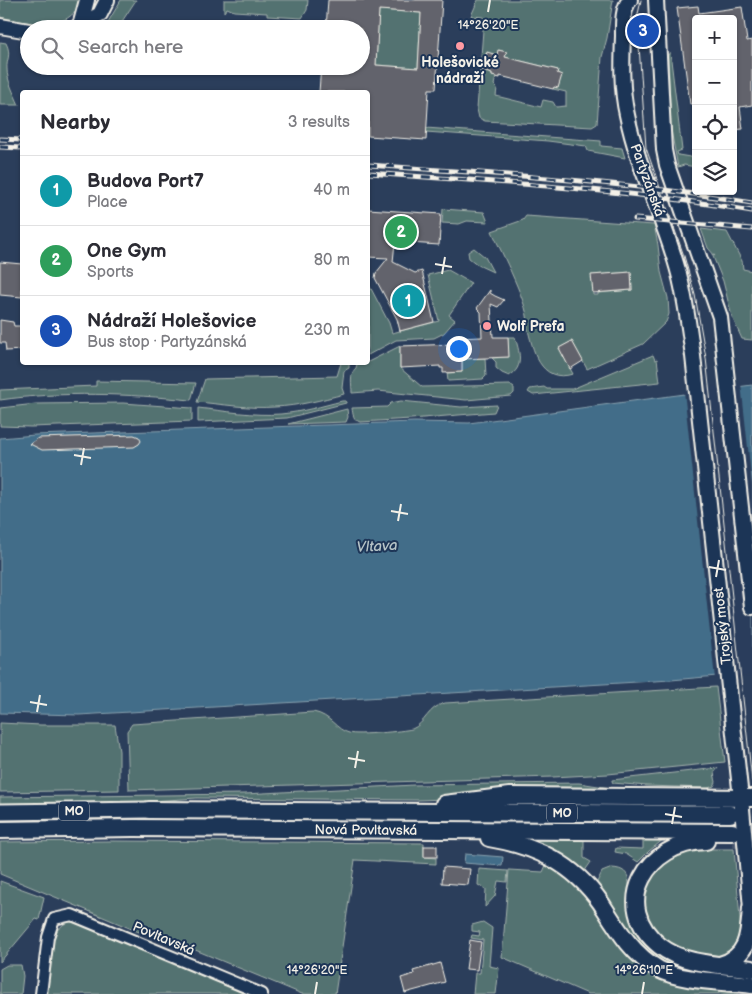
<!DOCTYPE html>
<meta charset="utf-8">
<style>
:root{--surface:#fff;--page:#f2f2f3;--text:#2b2b33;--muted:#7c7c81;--line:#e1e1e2;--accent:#8a5d65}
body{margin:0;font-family:"Balsamiq Sans",sans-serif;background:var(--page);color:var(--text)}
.controls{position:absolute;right:15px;top:15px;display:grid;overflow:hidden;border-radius:5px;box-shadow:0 1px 4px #0004}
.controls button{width:45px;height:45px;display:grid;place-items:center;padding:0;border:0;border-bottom:1px solid var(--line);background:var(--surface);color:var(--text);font:25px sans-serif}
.you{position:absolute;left:458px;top:348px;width:18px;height:18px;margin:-12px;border:4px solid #fff;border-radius:50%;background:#1a73e8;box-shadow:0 0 0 8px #1a73e833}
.badge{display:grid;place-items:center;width:32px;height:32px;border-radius:50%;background:var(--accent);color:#fff;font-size:16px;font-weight:700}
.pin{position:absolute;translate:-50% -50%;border:2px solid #fff;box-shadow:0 1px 5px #0006}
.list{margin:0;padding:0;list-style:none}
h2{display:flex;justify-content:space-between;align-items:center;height:65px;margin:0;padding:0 20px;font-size:21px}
h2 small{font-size:16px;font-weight:400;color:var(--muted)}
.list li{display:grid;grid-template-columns:32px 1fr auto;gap:15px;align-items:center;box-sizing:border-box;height:70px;padding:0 20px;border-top:1px solid var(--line)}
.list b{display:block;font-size:19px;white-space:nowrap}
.list p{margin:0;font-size:16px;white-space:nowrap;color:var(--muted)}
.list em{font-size:16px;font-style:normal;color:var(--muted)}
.icon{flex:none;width:28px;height:28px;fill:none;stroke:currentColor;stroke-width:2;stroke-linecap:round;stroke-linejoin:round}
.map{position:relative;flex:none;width:752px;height:994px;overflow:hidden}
.search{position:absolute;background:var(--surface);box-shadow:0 1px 4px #0004;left:20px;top:20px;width:350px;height:55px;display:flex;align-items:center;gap:12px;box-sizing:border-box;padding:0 18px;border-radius:28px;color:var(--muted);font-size:19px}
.panel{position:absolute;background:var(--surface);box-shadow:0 1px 4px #0004;left:20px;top:90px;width:350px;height:275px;border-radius:5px}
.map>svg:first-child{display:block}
.green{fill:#537271;stroke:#a4b2ac;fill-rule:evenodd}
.water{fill:#426d89;stroke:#89a2af}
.pier{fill:#2b3e5b}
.building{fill:#62636c;stroke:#f4f1e8;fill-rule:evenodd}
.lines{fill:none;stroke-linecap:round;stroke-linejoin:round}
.trunk-tunnel{stroke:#495970;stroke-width:16;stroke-dasharray:16 8;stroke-linecap:butt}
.minor-casing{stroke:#f4f1e8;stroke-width:14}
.secondary-casing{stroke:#f4f1e8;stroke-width:18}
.primary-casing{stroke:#f4f1e8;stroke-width:19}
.trunk-casing{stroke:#f4f1e8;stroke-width:20}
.minor{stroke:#1d3557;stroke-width:10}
.secondary{stroke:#1d3557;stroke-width:14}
.primary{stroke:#1d3557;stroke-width:15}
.trunk{stroke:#1d3557;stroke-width:16}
.tram{stroke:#f4f1e8;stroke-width:1}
.rail-casing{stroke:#f4f1e8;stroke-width:5}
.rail{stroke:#1d3557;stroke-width:3;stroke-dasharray:9;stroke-linecap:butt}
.ticks{fill:none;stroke:#f4f1e8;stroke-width:2}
.poi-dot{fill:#ff9aa2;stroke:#1d3557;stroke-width:2}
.labels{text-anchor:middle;stroke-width:4;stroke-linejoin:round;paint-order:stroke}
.shield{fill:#1d3557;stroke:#b4b9bc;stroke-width:1}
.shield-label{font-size:12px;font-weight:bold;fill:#f4f1e8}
.poi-label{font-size:14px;font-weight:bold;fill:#f4f1e8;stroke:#1d3557}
.street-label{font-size:14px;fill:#f4f1e8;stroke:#1d3557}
.water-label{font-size:15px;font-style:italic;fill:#b6c3c7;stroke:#1d3557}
.ticks-label{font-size:12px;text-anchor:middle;fill:#f4f1e8;stroke:#1d3557;stroke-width:4;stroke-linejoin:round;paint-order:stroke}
</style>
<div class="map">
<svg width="752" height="994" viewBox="0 0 752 994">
<rect width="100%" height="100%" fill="#2b3e5b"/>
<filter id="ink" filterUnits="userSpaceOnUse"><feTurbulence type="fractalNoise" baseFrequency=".02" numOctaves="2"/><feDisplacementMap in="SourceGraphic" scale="10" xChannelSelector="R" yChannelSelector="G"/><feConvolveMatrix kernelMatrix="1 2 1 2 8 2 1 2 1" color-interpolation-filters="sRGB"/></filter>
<g filter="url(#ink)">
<g class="green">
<path d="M 0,0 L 81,0 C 70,35 26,22 0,17 Z"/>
<polygon points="121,0 136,0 117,29 104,29"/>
<polygon points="224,0 308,0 307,10 302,18 267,16 267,13 234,11 227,8 224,12"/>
<path d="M 478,0 L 613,0 L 607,38 L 602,57 L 597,124 L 592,127 L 485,121 L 479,118 L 477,109 L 484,17 L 471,16 ZM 499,50 L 506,52 L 505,57 L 558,70 L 557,73 L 561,75 L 558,88 L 554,87 L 553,89 L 566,92 L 566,106 L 556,107 L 553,102 L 543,100 L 541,107 L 496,96 L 497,88 L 494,85 L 496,77 L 492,76 L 492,74 L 482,71 L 486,53 L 497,55 Z"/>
<polygon points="379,10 421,13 418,68 376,65"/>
<path d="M 0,42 L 6,43 C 12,55 6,60 7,69 C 7,81 14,93 19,105 L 0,105 Z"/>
<polygon points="670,52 682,150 677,152 678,155 696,158 696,167 684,165 678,167 671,130 668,55"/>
<polygon points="426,128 601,141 601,146 622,148 625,158 588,151 586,146 548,141 426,132"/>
<polygon points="443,209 484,212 488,222 467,221 459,224 442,223"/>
<path d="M 526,216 L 654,225 L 658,245 L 661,272 L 668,298 L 669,314 L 666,322 L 643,344 L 587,369 L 572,341 L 559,348 L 573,374 C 539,384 533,349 527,326 C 533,312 499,248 492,231 L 523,220 ZM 631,272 L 632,290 L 598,293 L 598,295 L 593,295 L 592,275 Z"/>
<polygon points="701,229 727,232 742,261 743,269 752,271 752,340 742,339 732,317 723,281 712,254 715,256 708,248"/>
<polygon points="474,248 485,257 493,272 478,265 469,258 468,252"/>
<polygon points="448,270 471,283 449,315 455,320 444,333 434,338 396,340 368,355 368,283 389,323 392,333 439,321 428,275"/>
<path d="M 508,337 L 515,337 C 519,351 525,367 509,376 L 502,373 L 496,368 L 496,362 L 492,358 L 508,357 Z"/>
<path d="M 400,346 L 400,368 L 422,387 L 510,385 L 514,388 L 514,393 L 511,396 L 466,400 L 378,391 L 352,393 C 352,384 349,374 356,368 L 357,364 L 368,362 Z"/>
<polygon points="653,355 655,360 657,359 660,382 533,395 528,392 530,389 544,387 547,389 572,389"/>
<polygon points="485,358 486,376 483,379 448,381 447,373 462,372 462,359"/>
<path d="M 341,363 L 349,363 L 349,368 L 344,371 L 342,388 L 344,394 C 321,400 298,406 275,407 C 249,409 222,404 197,402 L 205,379 L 337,376 Z"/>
<path d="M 96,381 L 196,383 L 191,400 C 128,394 63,391 0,400 L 0,390 L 96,386 Z"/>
<path d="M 342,401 L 346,401 L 346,403 L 287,418 L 198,422 L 198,408 C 225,411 253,416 281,414 C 302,412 322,406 342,401 Z"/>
<path d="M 401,401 L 461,407 L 497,405 L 494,412 L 411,419 L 360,422 C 353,419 353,415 352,408 L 387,407 L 391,403 Z"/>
<polygon points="123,403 192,408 192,421 31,427 0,426 0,408 36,404"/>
<polygon points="347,409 348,417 346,422 288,424"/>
<path d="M 716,687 L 725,762 L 608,774 L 553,777 L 129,790 L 127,731 L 132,724 L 313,712 C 331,715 336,730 349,733 C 357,736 403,731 412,729 C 425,724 428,707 445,703 Z"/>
<polygon points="0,723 41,725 115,725 119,751 119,790 0,792"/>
<polygon points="718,768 714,773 716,782 714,786 708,788 647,786 613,783 612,781 612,780"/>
<polygon points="579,783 637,792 418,800 197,798 106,804 0,805 0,797 245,794 414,785"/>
<polygon points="168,817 355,819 356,821 356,822 0,823 0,818"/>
<polygon points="530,838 584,838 584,858 591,862 584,872 559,853"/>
<polygon points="643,838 664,839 649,851 638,862 626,854 615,852 616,848 643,849"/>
<polygon points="109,841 424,843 424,857 436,858 436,864 355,860 335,994 302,994 142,928 139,932 0,874 0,842"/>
<path d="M 703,849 L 734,849 L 740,918 C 740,930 739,943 728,951 L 730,954 L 712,959 L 676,949 L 650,929 L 643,901 L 647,879 L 660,864 L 684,851 Z"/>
<polygon points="547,863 571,881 582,892 628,954 733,990 738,992 738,994 588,994 502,957 509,870 543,872"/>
<path d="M 612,868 C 635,869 628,887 628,903 C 628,913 632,924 637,933 C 658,970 702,970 740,973 L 740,977 C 721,975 700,975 682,970 C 642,961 620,918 598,888 L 597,882 L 602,872 Z"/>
<polygon points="479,869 508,871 507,882 498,881 495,896 485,907 486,889 478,885"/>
<polygon points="0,881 44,897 39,920 36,919 0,962"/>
<polygon points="70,922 76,923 247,994 46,994 55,932 64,924"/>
<polygon points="483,922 492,928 489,966 499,968 496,994 473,994 475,973 480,973 483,940 471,938 472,935 479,936 480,932 472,931 472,925"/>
<polygon points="7,965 21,965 23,976 21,994 0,994 0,969"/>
</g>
<g class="water">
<polygon points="752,385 752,673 671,680 79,715 0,713 0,438 35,435 414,422 469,423"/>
<polygon points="465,854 503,857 502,866 464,863"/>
</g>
<polygon class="pier" points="741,383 752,485 752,675 715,679 684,391"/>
<g class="building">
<path d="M 328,0 L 442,0 L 436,89 L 429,89 L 426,140 L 368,136 L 368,92 L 319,92 L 321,66 L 361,66 L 361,29 L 326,29 ZM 379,10 L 421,13 L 418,68 L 376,65 Z"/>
<polygon points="698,6 699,13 742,7 747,41 752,40 752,105 740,107 743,129 733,130 733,19 696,19 696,103 690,104 677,8"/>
<polygon points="498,50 507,52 505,57 558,70 557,73 562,75 558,88 554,87 553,89 500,76 500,78 492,76 492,74 482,71 487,52 497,55"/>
<polygon points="368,209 441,214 439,245 395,242 393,262 415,273 422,271 434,322 400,331 397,319 375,278 376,273 388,258 368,257"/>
<polygon points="0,262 22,264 22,297 0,295"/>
<polygon points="631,272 632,290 593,293 591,275"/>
<polygon points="490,290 490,293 495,296 504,300 498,307 491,304 493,337 508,337 509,357 462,359 462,372 443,373 443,368 440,368 440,366 400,368 400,346 456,344 456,338 482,337 481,312 477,308"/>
<polygon points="0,320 13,322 14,326 22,326 22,350 6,351 5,343 0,343"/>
<polygon points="572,341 583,361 570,369 559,348"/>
<polygon points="134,435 139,437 141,441 139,444 134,447 42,450 30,444 38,438"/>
<rect x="424" y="846" width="13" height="11"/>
<polygon points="443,867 470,869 468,885 442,883"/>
<polygon points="470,940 481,942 477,970 466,969"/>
<polygon points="440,963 445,982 405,993 401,978 414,974 413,971"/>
</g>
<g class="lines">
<polyline class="trunk-tunnel" points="733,840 752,839"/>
<defs>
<polyline id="minor" points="41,994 48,937 54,919 72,915 262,994"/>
<g id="secondary">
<path d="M 630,0 C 622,8 623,25 623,36 C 622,62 621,89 627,115 C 638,170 665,220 679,274 C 686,301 689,328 693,356 L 741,798 L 752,919"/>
<polyline points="656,0 664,150 667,165 720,317 752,607"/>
<polyline points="0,26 29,31"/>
<polyline points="80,26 87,0"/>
<polyline points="74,29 100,14 107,0"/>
</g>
<polyline id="primary" points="0,812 149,810"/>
<g id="trunk">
<polyline points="444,804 510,796 752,798"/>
<polyline points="149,810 730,814"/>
<path id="s1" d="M 0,830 L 133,828 L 732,832"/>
<path d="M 489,838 C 536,846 573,863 601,903 C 617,928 632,954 658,969 C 683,982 724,981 752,985"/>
<path d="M 706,841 C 647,842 609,905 660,946 C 686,966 721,964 752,969"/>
<path d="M 720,965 C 749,957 749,933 751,908"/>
</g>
</defs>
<use href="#minor" class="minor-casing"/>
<use href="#secondary" class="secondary-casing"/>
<use href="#primary" class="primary-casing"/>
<use href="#trunk" class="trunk-casing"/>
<use href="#minor" class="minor"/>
<use href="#secondary" class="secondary"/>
<use href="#primary" class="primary"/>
<use href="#trunk" class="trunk"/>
<polyline class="tram" points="641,0 637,19 638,31 646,148 684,256 695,295 706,358 752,781"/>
<defs>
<g id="rail">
<polyline points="0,139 22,140"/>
<polyline points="0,147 22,148"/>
<path d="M 368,165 C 496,174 625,181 752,203"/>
<path d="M 368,173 C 496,182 625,189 752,211"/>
<polyline points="635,219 752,229"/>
</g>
</defs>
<use href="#rail" class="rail-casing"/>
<use href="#rail" class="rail"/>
</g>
</g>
<path class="ticks" d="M 488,12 L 490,0M 435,264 L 452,267M 442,274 L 445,257M 74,455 L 91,458M 81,465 L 84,448M 391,511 L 408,514M 398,521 L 401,504M 709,567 L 726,570M 716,577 L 719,560M 30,702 L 47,705M 37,712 L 40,695M 348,758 L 365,761M 355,768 L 358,751M 665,814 L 682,817M 672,824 L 675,807M 315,994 L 317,982M 642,994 L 644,982"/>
<g class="poi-dot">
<circle cx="460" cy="46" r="5"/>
<circle cx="487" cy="326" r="5"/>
</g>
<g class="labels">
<g class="shield">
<rect x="59" y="801.5" width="30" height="19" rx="4"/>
<rect x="547" y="803.5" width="30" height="19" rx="4"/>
</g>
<g class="shield-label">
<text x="74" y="815">MO</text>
<text x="562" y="817">MO</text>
</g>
<g class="poi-label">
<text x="460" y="67">Holešovické<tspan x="460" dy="16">nádraží</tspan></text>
<text x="497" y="331" text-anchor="start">Wolf Prefa</text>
</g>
<g class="street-label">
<text transform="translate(648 180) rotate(70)" y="5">Partyzánská</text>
<text transform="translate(722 626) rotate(-96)" y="5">Trojský most</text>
<text dy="5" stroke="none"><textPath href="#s1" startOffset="366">Nová Povltavská</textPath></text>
<text transform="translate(164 938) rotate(23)" y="5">Povltavská</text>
</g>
<g class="water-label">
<text transform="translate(377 546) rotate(-3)" y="5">Vltava</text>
</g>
</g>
<g class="ticks-label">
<text x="488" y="29">14°26'20"E</text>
<text x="317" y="974">14°26'20"E</text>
<text x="644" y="974">14°26'10"E</text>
</g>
</svg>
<div class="controls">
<button>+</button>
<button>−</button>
<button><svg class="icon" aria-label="locate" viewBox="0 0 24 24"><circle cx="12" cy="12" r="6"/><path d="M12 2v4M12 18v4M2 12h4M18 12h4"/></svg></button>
<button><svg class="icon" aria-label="layers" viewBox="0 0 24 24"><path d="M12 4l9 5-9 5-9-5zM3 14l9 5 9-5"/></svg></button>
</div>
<div class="you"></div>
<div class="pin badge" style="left:408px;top:301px;background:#0f9aa8">1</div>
<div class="pin badge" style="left:401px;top:232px;background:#2e9e5b">2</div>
<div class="pin badge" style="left:643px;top:31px;background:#1a4fb4">3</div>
<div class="search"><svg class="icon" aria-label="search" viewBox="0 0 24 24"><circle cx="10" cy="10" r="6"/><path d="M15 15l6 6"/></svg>Search here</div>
<section class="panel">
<h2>Nearby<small>3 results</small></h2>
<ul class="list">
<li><span class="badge" style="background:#0f9aa8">1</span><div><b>Budova Port7</b><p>Place</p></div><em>40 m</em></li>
<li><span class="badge" style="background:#2e9e5b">2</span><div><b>One Gym</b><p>Sports</p></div><em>80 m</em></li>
<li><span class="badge" style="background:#1a4fb4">3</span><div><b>Nádraží Holešovice</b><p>Bus stop · Partyzánská</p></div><em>230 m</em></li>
</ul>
</section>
</div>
